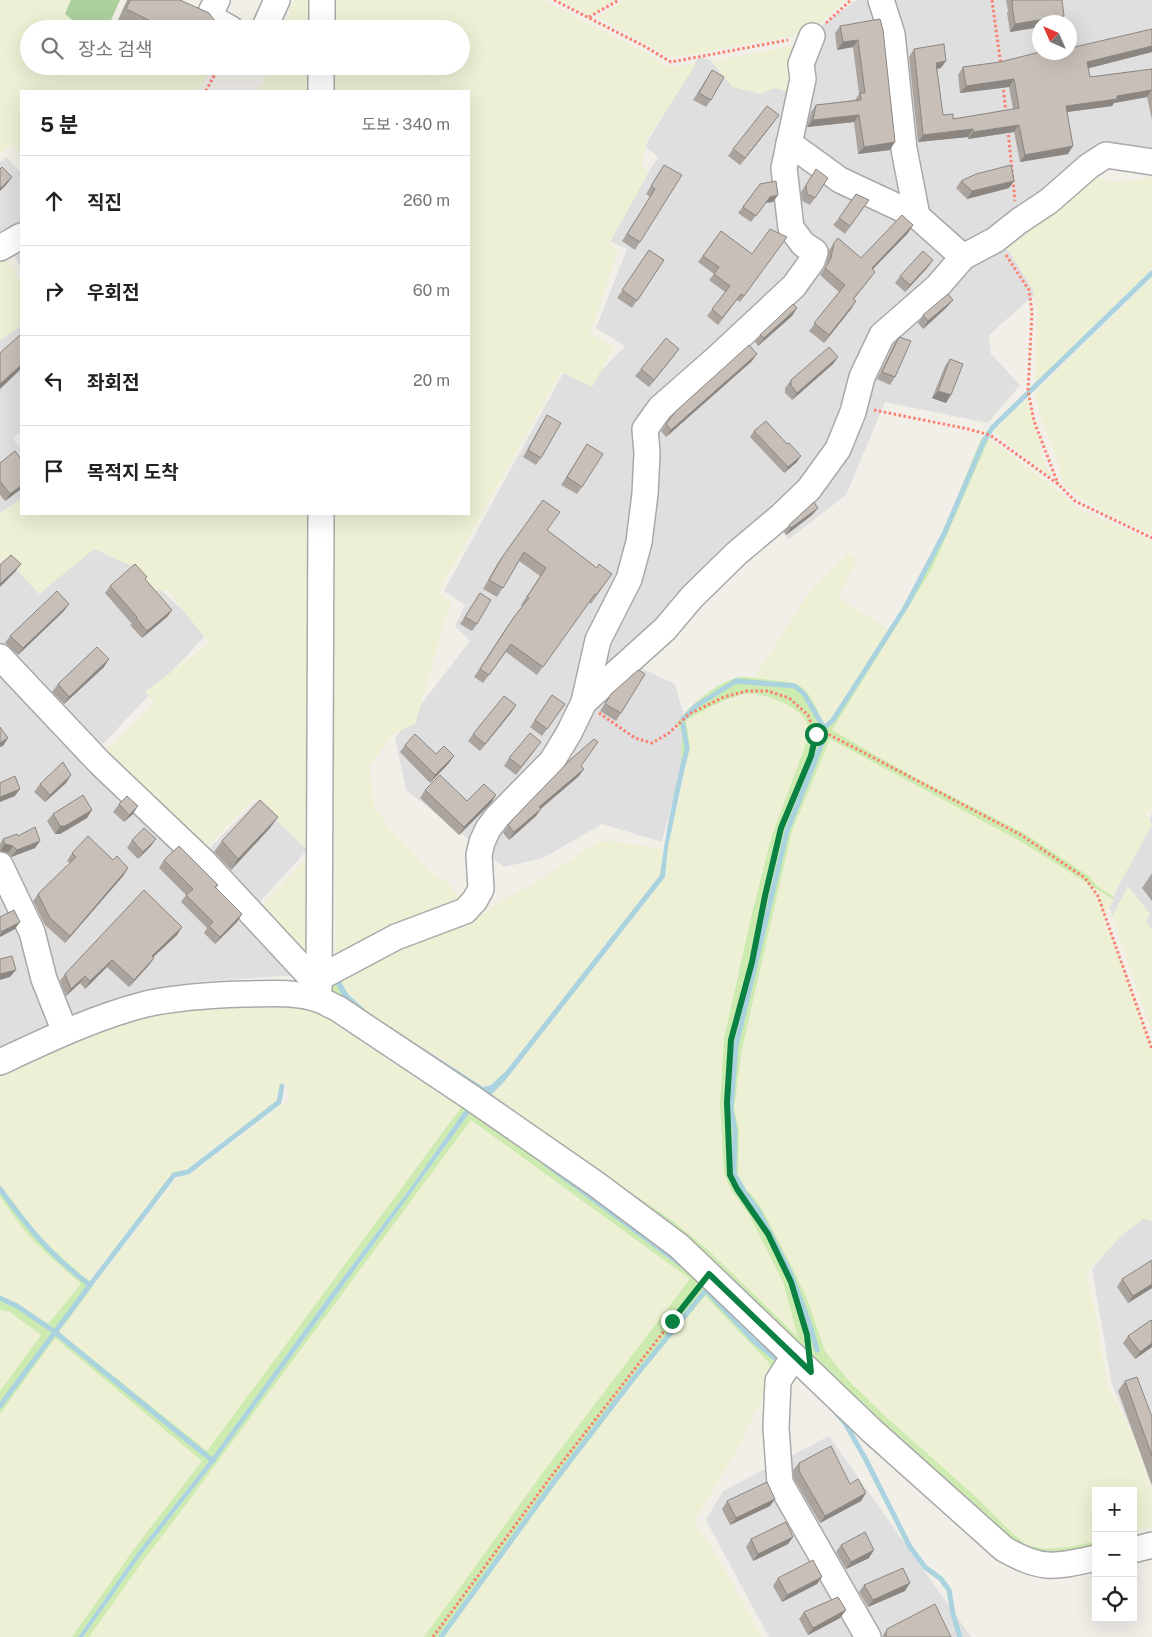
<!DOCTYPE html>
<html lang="ko">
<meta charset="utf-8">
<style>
:root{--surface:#fff;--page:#f2f2f2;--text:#222;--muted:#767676;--line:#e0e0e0}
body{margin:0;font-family:"Public Sans","Noto Sans KR",sans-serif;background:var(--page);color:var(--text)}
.controls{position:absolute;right:15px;bottom:15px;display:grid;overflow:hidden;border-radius:0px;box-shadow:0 5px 20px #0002}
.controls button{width:45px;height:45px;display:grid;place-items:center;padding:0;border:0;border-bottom:1px solid var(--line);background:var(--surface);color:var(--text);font:25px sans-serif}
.compass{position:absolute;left:1032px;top:15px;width:45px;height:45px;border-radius:50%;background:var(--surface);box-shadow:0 5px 20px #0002;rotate:315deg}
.stop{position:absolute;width:15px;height:15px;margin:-11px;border:4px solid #0b8043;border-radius:50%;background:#fff}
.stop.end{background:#0b8043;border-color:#fff;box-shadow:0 1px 5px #0008}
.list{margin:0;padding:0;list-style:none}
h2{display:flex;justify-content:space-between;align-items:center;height:65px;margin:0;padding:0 20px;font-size:21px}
h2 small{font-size:16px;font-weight:400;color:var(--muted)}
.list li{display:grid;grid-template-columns:32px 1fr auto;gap:15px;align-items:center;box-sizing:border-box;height:90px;padding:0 20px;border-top:1px solid var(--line)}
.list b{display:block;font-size:19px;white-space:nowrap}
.list em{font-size:16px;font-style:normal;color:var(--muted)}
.icon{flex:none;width:28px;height:28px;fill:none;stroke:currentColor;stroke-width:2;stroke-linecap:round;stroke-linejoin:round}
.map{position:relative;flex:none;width:1152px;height:1637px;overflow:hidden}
.search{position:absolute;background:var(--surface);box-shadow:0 5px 20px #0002;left:20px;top:20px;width:450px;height:55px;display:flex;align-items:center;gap:12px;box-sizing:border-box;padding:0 18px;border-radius:28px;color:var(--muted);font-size:19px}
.panel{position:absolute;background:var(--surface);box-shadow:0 5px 20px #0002;left:20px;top:90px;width:450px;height:425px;border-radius:0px}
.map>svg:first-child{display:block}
.residential{fill:#e0dfdf;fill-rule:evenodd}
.farmland{fill:#eef0d5}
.grass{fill:#cdebb0}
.forest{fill:#add19e}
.water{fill:#aad3df}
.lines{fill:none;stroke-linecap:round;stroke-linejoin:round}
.stream{stroke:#aad3df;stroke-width:5}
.minor-casing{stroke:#a9a9a9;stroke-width:28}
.path{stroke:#fa8072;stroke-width:3;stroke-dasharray:2.5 2.5;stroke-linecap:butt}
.minor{stroke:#fff;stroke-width:25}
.wall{fill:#aba49e}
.shaded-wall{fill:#8b8681}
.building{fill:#c7bfb8;stroke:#8b8681}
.route{stroke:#0b8043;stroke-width:6}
</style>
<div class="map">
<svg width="1152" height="1637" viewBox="0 0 1152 1637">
<rect width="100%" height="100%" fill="#f2efe9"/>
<g class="residential">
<path d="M 857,0 L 1152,0 L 1152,153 L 1094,154 L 993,233 L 1033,280 L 1035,294 L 989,335 L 991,354 L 1020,385 L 988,423 L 885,402 L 846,495 L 789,539 L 774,522 L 628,662 L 675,684 L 689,735 L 662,842 L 602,824 L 543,858 L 504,867 L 406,790 L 395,738 L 470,641 L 455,626 L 465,605 L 444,591 L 566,368 L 592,380 L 625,346 L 596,328 L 627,249 L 607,240 L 658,157 L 645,146 L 699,56 L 803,93 L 818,28 ZM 1040,22 L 1070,22 L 1070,52 L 1040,52 Z"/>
<polygon points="6,157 21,173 21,267 9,248 0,250 0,162"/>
<polygon points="21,317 21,431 13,439 21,449 21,499 0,513 0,333"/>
<polygon points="99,534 208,633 101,746 207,851 260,797 310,847 259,903 321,974 204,981 124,998 0,1054 0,543"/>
<polygon points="1152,813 1152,1023 1109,907"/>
<polygon points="1152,1197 1152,1481 1112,1384 1092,1269"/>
<polygon points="829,1436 971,1637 769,1637 706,1520 723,1491"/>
</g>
<g class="farmland">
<polygon points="0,0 71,0 65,14 84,29 29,29 29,66 202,66 210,70 198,91 21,91 21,154 11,144 0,154"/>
<polygon points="294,0 315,0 314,29 283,29"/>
<polygon points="328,0 544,0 642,51 669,67 696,64 647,140 641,167 649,172 609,244 618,250 590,334 614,347 592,387 561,372 438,593 451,600 415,724 393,734 369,767 375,808 391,830 430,871 447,882 461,900 336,959 331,514 469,514 469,91 326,91 326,66 461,66 461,29 327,29"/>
<polygon points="559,0 615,0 590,16"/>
<polygon points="625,0 845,0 810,33 671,58 597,17"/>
<polygon points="804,44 796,94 774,88 761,94 733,87 711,61"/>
<polygon points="269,66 313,66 313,91 259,91"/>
<polygon points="1091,173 1108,182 1141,180 1152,176 1152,269 1035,383 1037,312 1033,290 1003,241"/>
<polygon points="4,252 21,283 21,326 0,340 0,253"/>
<polygon points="1152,278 1152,534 1114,518 1078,496 1063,485 1058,462 1040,416 1035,392"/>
<polygon points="1027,398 1045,463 1053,479 993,432"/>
<polygon points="989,439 1056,489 1079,509 1152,541 1152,808 1146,813 1152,825 1113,896 1096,885 1089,876 1024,833 912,776 832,730 932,569"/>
<polygon points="21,498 21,514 313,514 314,969 257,910 311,854 254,798 203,851 103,753 155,702 145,692 209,643 168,591 151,590 134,567 94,549 39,594 6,558 0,563 0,515"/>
<polygon points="848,553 858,558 838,598 889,629 832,719 824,725 815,704 807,694 796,684 754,678 809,592"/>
<polygon points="748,694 771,698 790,705 804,718 810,733 772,835 753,909 724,1038 720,1104 721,1138 730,1188 749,1215 783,1282 799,1338 706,1248 669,1218 600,1172 491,1094 504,1082 665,877 668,847 690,747 686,721 696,713"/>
<polygon points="830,739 1020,841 1114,900 1104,916 1152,1047 1152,1221 1143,1219 1123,1234 1086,1273 1096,1316 1107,1385 1132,1432 1152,1492 1152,1527 1133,1532 1133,1491 1096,1491 1096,1541 1070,1547 1045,1549 1027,1545 1013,1534 977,1498 885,1416 848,1380 825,1351 808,1301 793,1269 773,1229 753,1196 746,1190 738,1175 734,1109 742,1049 792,831"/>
<polygon points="613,841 663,849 660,875 506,1071 491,1085 483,1087 369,1013 348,994 337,975 445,926 473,921 498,903 531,885 598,842"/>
<polygon points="1128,886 1150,914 1146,921 1152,929 1152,1032 1112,917"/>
<polygon points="297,1005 315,1008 462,1105 207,1451 59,1332 93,1286 177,1178 189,1175 290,1099 286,1083 281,1083 277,1101 196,1161 186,1170 174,1173 89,1280 84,1277 51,1248 33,1228 0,1185 0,1071 126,1014 196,1006"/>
<polygon points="471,1120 690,1279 544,1471 424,1637 89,1637 145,1558 179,1514"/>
<polygon points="0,1197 27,1234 48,1255 81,1284 48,1324 18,1304 0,1296"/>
<polygon points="705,1296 770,1364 764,1395 736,1452 694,1522 716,1554 762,1637 443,1637 558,1481 636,1379"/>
<polygon points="0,1310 10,1312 41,1335 0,1391"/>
<polygon points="55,1338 202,1461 134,1549 72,1637 0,1637 0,1414"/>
</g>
<g class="grass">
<path d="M 982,437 L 989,439 L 932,569 L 832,730 L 912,776 L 1024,833 L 1089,876 L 1096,885 L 1113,896 L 1114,900 L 1020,841 L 830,739 L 792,831 L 742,1049 L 734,1109 L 739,1130 L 738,1175 L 746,1190 L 753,1196 L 763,1211 L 793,1269 L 808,1301 L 825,1351 L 848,1380 L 885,1416 L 977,1498 L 1013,1534 L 1027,1545 L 1045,1549 L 1070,1547 L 1096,1541 L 1096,1550 L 1057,1557 L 1021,1551 L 831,1378 L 325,987 L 337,975 L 342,995 L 489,1097 L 491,1094 L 600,1172 L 669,1218 L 706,1248 L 798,1337 L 783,1282 L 749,1215 L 730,1188 L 724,1173 L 720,1104 L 724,1038 L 753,909 L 772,835 L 810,733 C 808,728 807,722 804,718 C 795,705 762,692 747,694 C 733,695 698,712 686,721 L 690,747 L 685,767 L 684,760 L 681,763 L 682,734 L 677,723 C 688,706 715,685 735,678 C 745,675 759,679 769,680 C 777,681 789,681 796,684 C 811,690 818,712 824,725 L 831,719 C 871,660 910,600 941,535 C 956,503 968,469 982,437 Z"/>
<path d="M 230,998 C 270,997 299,995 336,1015 C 456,1095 573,1178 689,1264 L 699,1273 L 698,1277 L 707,1286 L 713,1287 L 784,1358 L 772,1392 L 764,1395 L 770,1364 L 705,1296 L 636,1379 L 558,1481 L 443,1637 L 424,1637 L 544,1471 L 690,1279 L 471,1120 L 179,1514 L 145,1558 L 89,1637 L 83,1637 L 141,1555 L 215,1461 L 471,1111 L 467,1107 L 414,1183 L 324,1303 L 211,1459 L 138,1552 L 78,1637 L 72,1637 L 134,1549 L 202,1461 L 55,1338 L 0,1414 L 0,1391 L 41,1335 L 10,1312 L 0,1310 L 0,1296 L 18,1304 L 48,1324 L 81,1284 L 48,1255 L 27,1234 L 0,1197 L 0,1185 L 33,1228 L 51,1248 L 84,1277 L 89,1280 L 93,1286 L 59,1332 L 207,1451 L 462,1106 L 334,1018 L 315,1008 L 297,1005 L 236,1004 L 196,1006 L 126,1014 L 72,1036 L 0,1071 L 0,1066 L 66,1035 L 127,1012 L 149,1006 L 175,1003 Z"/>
</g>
<polygon class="forest" points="71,0 120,0 107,29 84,29 65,14"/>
<g class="water">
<path d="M 684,759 L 685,767 L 668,847 L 665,877 L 504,1082 L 489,1097 L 357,1010 L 342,995 L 334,981 L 337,975 L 348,994 L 369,1013 L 483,1087 L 491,1085 L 506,1071 L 660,875 C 665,837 672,800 681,763 Z"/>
<polygon points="467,1107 471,1111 215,1461 141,1555 83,1637 78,1637 138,1552 211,1459 324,1303 414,1183"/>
</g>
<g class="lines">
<g class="stream">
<polyline points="683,719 696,706 736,681 795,686 804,694 824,728"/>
<polyline points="683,766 687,749 683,725"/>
<polyline points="546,1164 683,1266"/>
<path d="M 0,1189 C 29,1229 50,1255 90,1285"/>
<polyline points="0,1298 17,1306 55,1332 213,1461"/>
<polyline points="817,1350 809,1322 790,1272 758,1210 745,1193 734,1174 735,1131 731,1108 736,1046 787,831 824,738 824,728 833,720 905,608 944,534 984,441 992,428 1152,273"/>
<polyline points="0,1406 90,1285 174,1175 188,1172 279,1102 282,1086"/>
<polyline points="836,1413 845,1423 866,1460 910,1547 925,1567 941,1579 949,1590 953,1614 960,1637"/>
<polyline points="441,1637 556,1479 633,1379 706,1290 754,1341 782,1364"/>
</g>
<defs>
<g id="minor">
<polyline points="217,0 211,12 215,20 231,29"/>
<polyline points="881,0 892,34 904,149 917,216"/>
<polyline points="264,29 277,0"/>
<polyline points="322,29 322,0"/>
<polyline points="321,66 321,91"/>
<polyline points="0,248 21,236"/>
<polyline points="963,257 995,240 1019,221 1049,201 1089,166 1106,155 1152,162"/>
<polyline points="0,657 100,763 203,861 307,973 319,978 396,937 465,911 475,900 481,889 479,855 482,842 488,829 497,817 552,761 569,733 584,702 598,640 629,579 639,542 645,494 647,453 645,429 660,408 717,358 794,286 812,261 815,252 803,244 791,228 784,168 803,79 801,64 812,36"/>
<polyline points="584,702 665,629 692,597 737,553 781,516 809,489 838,449 853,412 862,377 882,335 937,287 963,257 917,216 840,180 789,143"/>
<polyline points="0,865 32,932 44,979 65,1032"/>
<polyline points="319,991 321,514"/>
<path d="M 0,1062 C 47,1040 95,1017 146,1004 C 178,997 211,995 244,994 C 268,994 297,991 320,1000 C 326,1002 331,1006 337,1008 L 472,1098 L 596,1184 L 679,1246 L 871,1430 L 1004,1549 C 1042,1571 1055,1567 1096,1558"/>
<polyline points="794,1356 778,1381 776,1428 780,1483 868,1637"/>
<polyline points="1133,1550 1152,1545"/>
</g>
</defs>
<use href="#minor" class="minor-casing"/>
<g class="path">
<polyline points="554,0 644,46 671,62 788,40"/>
<polyline points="992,0 1001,66"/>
<polyline points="589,17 619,0"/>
<polyline points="826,23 851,0"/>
<polyline points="1003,85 1006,113"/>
<polyline points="206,91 219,66"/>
<polyline points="1008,130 1015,201"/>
<polyline points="1006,255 1029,290 1032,312 1028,391 1034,421 1058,484"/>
<polyline points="874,410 968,429 990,435 1058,484 1075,501 1152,538"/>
<polyline points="599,713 635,738 652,743 669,733 689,714 724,697 747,691 768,691 789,698 808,715 815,734 811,756 781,828 765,896 752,962 731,1039 727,1102 730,1175 737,1189 768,1234 791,1282 808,1341"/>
<polyline points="815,734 824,738 830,735 1021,835 1085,878 1098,896 1152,1049"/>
<polyline points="433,1637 550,1478 696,1290"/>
</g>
<use href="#minor" class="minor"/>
</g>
<g class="wall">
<polygon points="127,0 180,0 215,21 221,29 136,29 118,20"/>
<polygon points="1006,0 1062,0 1040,22 1040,27 1010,32 1007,13 1008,11"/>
<polygon points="880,19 890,150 858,154 854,122 807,127 811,112 816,105 855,100 859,94 853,47 837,50 835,33 840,26"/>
<polygon points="914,49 941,68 937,69 943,115 953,119 1013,109 1009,87 960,93 958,75 963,67 1152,52 1088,68 1090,77 1152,69 1152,120 1147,97 1114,103 1112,106 1067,112 1068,154 1020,162 1014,132 968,139 968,137 918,142 909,57"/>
<polygon points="712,70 711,100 706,107 693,100"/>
<polygon points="774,122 740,165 728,156 733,149"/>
<polygon points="664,165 640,242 635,250 622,241 650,197 646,194"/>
<polygon points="816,169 815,198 810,205 802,201 801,192"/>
<polygon points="961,181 1014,181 1009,188 967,199 956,188"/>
<polygon points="760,184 778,195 773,202 765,203 751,222 738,213"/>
<polygon points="869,200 845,234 833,225 839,218"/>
<polygon points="913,225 908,233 873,269 870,279 854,299 851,309 824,343 809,331 839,292 820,275 826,266 829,250 834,243 861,258"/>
<polygon points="721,231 752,254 787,237 740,302 737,300 718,325 707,316 725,292 709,280 714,274 698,262"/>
<polygon points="649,250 664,260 632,308 617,298"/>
<polygon points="928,267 905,292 895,283 900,276"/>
<polygon points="953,300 947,307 923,329 918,323 923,315"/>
<polygon points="797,308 792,316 758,346 755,342 760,335"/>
<polygon points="899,337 895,377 890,385 877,379 894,344"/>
<polygon points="679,349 649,387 635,376 641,369"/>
<polygon points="838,357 833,364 792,400 785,393 785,388 791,380"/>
<polygon points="950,359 946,403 932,398 945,366"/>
<polygon points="752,361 666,437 661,431 676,411"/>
<polygon points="547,415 541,458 536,465 523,457 542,423"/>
<polygon points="754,431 797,462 784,473 750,437"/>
<polygon points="587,444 582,487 577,494 561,485"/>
<polygon points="0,463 21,489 5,501 0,495"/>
<polygon points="543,500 547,530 597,568 612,574 591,604 589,602 537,675 506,652 483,683 474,677 508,625 522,606 521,605 540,576 519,561 497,597 483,589 497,564"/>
<polygon points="818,508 812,515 786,535 784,532 789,525"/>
<polygon points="145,579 172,610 167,617 142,638 130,625 132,624 105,593 110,586"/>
<polygon points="480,593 477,624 472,631 460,624"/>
<polygon points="64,611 18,655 5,643 10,636"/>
<polygon points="104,667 64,704 52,692 58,684"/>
<polygon points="611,694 621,713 616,721 600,711"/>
<polygon points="552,695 565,704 542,736 530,727"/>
<polygon points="516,705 480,751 468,741 473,734"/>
<polygon points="405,745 436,754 449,763 430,783 400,752"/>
<polygon points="536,749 516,775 504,766 509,758"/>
<polygon points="581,766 579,776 541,809 536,816 509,840 503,833 513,819"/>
<polygon points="71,775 66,783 45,802 34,792 40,784"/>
<polygon points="425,790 467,801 496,795 491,803 459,835 420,798"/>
<polygon points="119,804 133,814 124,822 113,812"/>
<polygon points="53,814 87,818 60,834 55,834 47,821"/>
<polygon points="270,828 231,870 214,852 222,841"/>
<polygon points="18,836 40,841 35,848 11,857 8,853 0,851 0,844 3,839"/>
<polygon points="132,840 151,846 138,859 127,848"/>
<polygon points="72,853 113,860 128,868 123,876 65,943 45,925 33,901 38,894 70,863 67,861"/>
<polygon points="164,860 218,885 216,888 242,914 237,922 215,944 204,933 207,928 181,902 186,895 159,868"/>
<polygon points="1152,873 1152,901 1142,888"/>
<polygon points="182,927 177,935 153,957 154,958 149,965 129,987 107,967 85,989 80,983 66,996 60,981 65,974"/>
<polygon points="1122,1279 1152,1288 1128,1303 1117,1287"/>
<polygon points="1152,1321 1152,1347 1135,1359 1123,1343 1128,1336"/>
<polygon points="1125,1381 1152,1417 1152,1486 1118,1391"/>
<polygon points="799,1463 850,1484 861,1501 820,1523 794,1479 793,1470"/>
<polygon points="775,1499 770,1506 730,1525 722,1509 727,1501"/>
<polygon points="793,1537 788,1544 753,1561 746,1547 751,1539"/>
<polygon points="841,1545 869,1558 846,1569 836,1552"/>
<polygon points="822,1577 817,1584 782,1602 773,1586 778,1578"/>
<polygon points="864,1585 905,1591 868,1607 859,1592"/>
<polygon points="846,1610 840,1618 808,1635 799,1619 804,1612"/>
<polygon points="887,1629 951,1637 882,1637"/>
</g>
<g class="shaded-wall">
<polygon points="1064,16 1060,22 1040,22 1040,27 1010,32 1015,24"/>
<polygon points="858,40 853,47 837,50 843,42"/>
<polygon points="1152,46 1152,52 1082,70 1087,62"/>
<polygon points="946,61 941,68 931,70 936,63"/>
<polygon points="1014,79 1009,87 960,93 966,86"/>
<polygon points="1152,89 1147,97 1114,103 1112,106 1060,113 1066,106"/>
<polygon points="779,115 774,122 740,165 745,158"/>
<polygon points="859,115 854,122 807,127 813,120"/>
<polygon points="1019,125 1014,132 968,139 973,132"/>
<polygon points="973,129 968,137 918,142 923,135"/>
<polygon points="895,142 890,150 858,154 864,147"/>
<polygon points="1073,146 1068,154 1020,162 1025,155"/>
<polygon points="12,177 7,184 0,191 0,189"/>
<polygon points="1014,181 1009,188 967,199 972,191"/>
<polygon points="778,195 773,202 765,203 751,222 770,197"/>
<polygon points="913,225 908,233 866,276 872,268"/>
<polygon points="933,260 928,267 905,292 910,285"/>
<polygon points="953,300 947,307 923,329 928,321"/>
<polygon points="856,301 851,309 824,343 829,335"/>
<polygon points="797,308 792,316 758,346 764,338"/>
<polygon points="679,349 674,356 649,387 654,380"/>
<polygon points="757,354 752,361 666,437 671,430"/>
<polygon points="838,357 833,364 792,400 797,393"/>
<polygon points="21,365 21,369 0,389 0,384"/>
<polygon points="938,391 951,395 946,403 932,398"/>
<polygon points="801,456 797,462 784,473 788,467"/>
<polygon points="21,486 21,489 5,501 10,494"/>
<polygon points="818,508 812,515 786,535 791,528"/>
<polygon points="21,564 15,572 0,587 0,584"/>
<polygon points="69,604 64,611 18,655 23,648"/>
<polygon points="172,610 167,617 142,638 147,631"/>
<polygon points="109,659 104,667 64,704 69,697"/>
<polygon points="516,705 511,713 480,751 485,744"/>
<polygon points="8,738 3,746 0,747 0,743"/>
<polygon points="454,756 449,763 430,783 435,775"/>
<polygon points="584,769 579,776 534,814 539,807"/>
<polygon points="71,775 66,783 45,802 50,795"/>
<polygon points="20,789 15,796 0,802 0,797"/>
<polygon points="496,795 491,803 459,835 464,827"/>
<polygon points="138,806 133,814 124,822 129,815"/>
<polygon points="541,809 536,816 509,840 514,832"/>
<polygon points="92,810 87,818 60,834 55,834 60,826"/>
<polygon points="278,817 270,828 231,870 238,859"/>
<polygon points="156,839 151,846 138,859 143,852"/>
<polygon points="40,841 35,848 11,857 17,850"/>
<polygon points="5,844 13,846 8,853 0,851"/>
<polygon points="128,868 123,876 65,943 70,936"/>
<polygon points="242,914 237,922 215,944 220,937"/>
<polygon points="20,922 15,929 0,937 0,934 1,932"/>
<polygon points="182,927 177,935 147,963 152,956"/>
<polygon points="154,958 149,965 129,987 134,980"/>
<polygon points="112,960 107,967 85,989 90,981"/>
<polygon points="16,970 10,977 0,980 0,974"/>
<polygon points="85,976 80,983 66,996 71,989"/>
<polygon points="1152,1284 1152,1288 1128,1303 1133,1296"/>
<polygon points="1152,1343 1152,1347 1135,1359 1140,1352"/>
<polygon points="866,1493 861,1501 820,1523 825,1516"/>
<polygon points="775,1499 770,1506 730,1525 736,1518"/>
<polygon points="793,1537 788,1544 753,1561 758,1554"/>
<polygon points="874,1550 869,1558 846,1569 851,1562"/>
<polygon points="822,1577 817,1584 782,1602 787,1595"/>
<polygon points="910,1583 905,1591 868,1607 873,1600"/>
<polygon points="846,1610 840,1618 808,1635 813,1628"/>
</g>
<g class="building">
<polygon points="130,0 180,0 209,13 215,21 222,25 221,29 167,29 126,9"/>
<polygon points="1012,0 1062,0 1064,16 1015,24 1012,6 1013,5"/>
<polygon points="880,19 883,30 895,142 864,147 859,115 813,120 816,105 861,100 860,93 865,93 858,40 843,42 840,26"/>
<polygon points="1152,29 1152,46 1087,62 1090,77 1152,69 1152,90 1117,96 1117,99 1066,106 1073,146 1025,155 1019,125 973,132 973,129 923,135 914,49 944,44 946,61 936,63 943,115 953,114 953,119 1019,108 1014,79 966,86 963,67 1000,62 1040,52 1070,52 1070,48"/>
<polygon points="712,70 724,77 711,100 699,93"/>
<polygon points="767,106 779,115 745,158 733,149"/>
<polygon points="664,165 682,175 640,242 627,234 655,189 651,186"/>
<polygon points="1011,165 1014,181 972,191 961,181 976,174"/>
<polygon points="2,167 12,177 0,189 0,169"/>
<polygon points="816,169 828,178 815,198 807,194 806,185"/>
<polygon points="776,181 778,195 770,197 756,216 743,207 760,184"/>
<polygon points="856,194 869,200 850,226 839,218"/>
<polygon points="902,215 913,225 872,268 875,272 853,299 856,301 829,335 814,323 845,285 825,268 831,258 834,243 838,238 861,258"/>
<polygon points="770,229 787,237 744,296 741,294 722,318 712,309 730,286 714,274 719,267 703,256 721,231 752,254"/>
<polygon points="649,250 664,260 637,301 622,290"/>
<polygon points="923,251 933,260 910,285 900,276"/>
<polygon points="948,294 953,300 928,321 923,315"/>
<polygon points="793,304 797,308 764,338 760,335"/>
<polygon points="21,334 21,365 0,384 0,353"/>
<polygon points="899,337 911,341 895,377 882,372"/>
<polygon points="666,338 679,349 654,380 641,369"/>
<polygon points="749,345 757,354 671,430 666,424 676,411"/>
<polygon points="829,347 838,357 797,393 791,385 791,380"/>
<polygon points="950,359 963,364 951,395 938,391"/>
<polygon points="547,415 561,423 541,458 528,450"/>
<polygon points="766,421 787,444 789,443 801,456 788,467 754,431"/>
<polygon points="587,444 603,454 582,487 567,477"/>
<polygon points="15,451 21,459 21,486 10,494 0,481 0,463"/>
<polygon points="543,500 560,512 547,530 597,568 599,564 612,574 596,595 595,594 543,667 511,644 489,675 480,669 514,617 529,598 527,597 546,568 524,552 503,588 489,580 503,556"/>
<polygon points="814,502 818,508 791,528 789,525"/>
<polygon points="11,555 21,564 0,584 0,565"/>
<polygon points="135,564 147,577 145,579 172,610 147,631 136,618 137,617 110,586"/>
<polygon points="57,591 69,604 23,648 10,636"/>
<polygon points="480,593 491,600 477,624 465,617"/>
<polygon points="97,647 109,659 69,697 58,684"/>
<polygon points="638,670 645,674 621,713 605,704 611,694"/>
<polygon points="552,695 565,704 547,729 535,720"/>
<polygon points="504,696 516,705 485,744 473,734"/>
<polygon points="0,727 8,738 0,743"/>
<polygon points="530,733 541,742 521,767 509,758"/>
<polygon points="415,734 436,754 444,746 454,756 435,775 405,745"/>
<polygon points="594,739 598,742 581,766 584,769 539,807 541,809 514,832 508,825 513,819 570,760"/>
<polygon points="63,762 71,775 50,795 40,784"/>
<polygon points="440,775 467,801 484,784 496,795 464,827 425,790"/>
<polygon points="15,776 20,789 0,797 0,783"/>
<polygon points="83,795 92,810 65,826 60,826 53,814"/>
<polygon points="127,796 138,806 129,815 119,804"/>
<polygon points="260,800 278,817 238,859 222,841"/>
<polygon points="35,827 40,841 17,850 13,846 5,844 3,839 17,834 18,836"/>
<polygon points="144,828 156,839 143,852 132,840"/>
<polygon points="88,836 113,860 117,856 128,868 70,936 50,918 38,894 76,857 72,853"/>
<polygon points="179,846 218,885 215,887 242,914 220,937 209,926 213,922 186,895 193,889 164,860"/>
<polygon points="144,890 182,927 152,956 154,958 134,980 112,960 90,981 85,976 71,989 65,974"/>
<polygon points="14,910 20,922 1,932 0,930 0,917"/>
<polygon points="12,956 16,970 0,974 0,959"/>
<polygon points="1152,1260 1152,1284 1133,1296 1122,1279"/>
<polygon points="1151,1320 1152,1321 1152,1343 1140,1352 1128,1336"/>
<polygon points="1137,1377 1152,1417 1152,1456 1125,1381"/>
<polygon points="831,1446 850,1484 858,1479 866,1493 825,1516 799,1471 799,1463"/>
<polygon points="767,1482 775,1499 736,1518 727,1501"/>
<polygon points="786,1522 793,1537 758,1554 751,1539"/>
<polygon points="865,1532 874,1550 851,1562 841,1545"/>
<polygon points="813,1560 822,1577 787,1595 778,1578"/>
<polygon points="903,1568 910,1583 873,1600 864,1585"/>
<polygon points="838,1597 846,1610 813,1628 804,1612"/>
<polygon points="935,1604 951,1637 887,1637 886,1635 887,1629"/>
</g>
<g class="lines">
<polyline class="route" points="672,1321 709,1274 811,1372 807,1335 791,1282 768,1234 737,1189 730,1175 727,1102 731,1040 752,962 765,896 781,828 811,756 816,734"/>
</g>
</svg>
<div class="controls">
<button>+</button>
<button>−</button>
<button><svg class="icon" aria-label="locate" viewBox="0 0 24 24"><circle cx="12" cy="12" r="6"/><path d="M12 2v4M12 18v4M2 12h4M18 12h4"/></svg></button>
</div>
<svg class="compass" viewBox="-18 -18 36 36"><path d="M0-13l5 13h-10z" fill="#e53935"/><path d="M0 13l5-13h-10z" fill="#767676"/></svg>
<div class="stop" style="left:816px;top:734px"></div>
<div class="stop end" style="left:672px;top:1321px"></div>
<div class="search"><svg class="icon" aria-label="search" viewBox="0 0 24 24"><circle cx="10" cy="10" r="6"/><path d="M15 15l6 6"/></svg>장소 검색</div>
<section class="panel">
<h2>5 분<small>도보 · 340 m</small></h2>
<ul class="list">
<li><svg class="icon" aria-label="ahead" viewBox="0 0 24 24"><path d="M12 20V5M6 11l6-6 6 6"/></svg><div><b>직진</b></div><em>260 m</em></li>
<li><svg class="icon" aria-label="right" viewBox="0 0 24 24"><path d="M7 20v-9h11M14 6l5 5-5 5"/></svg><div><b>우회전</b></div><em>60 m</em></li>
<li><svg class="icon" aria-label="left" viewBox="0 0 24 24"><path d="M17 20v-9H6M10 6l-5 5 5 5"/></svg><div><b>좌회전</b></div><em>20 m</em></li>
<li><svg class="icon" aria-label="arrive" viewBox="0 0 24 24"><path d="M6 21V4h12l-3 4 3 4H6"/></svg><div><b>목적지 도착</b></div></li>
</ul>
</section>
</div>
